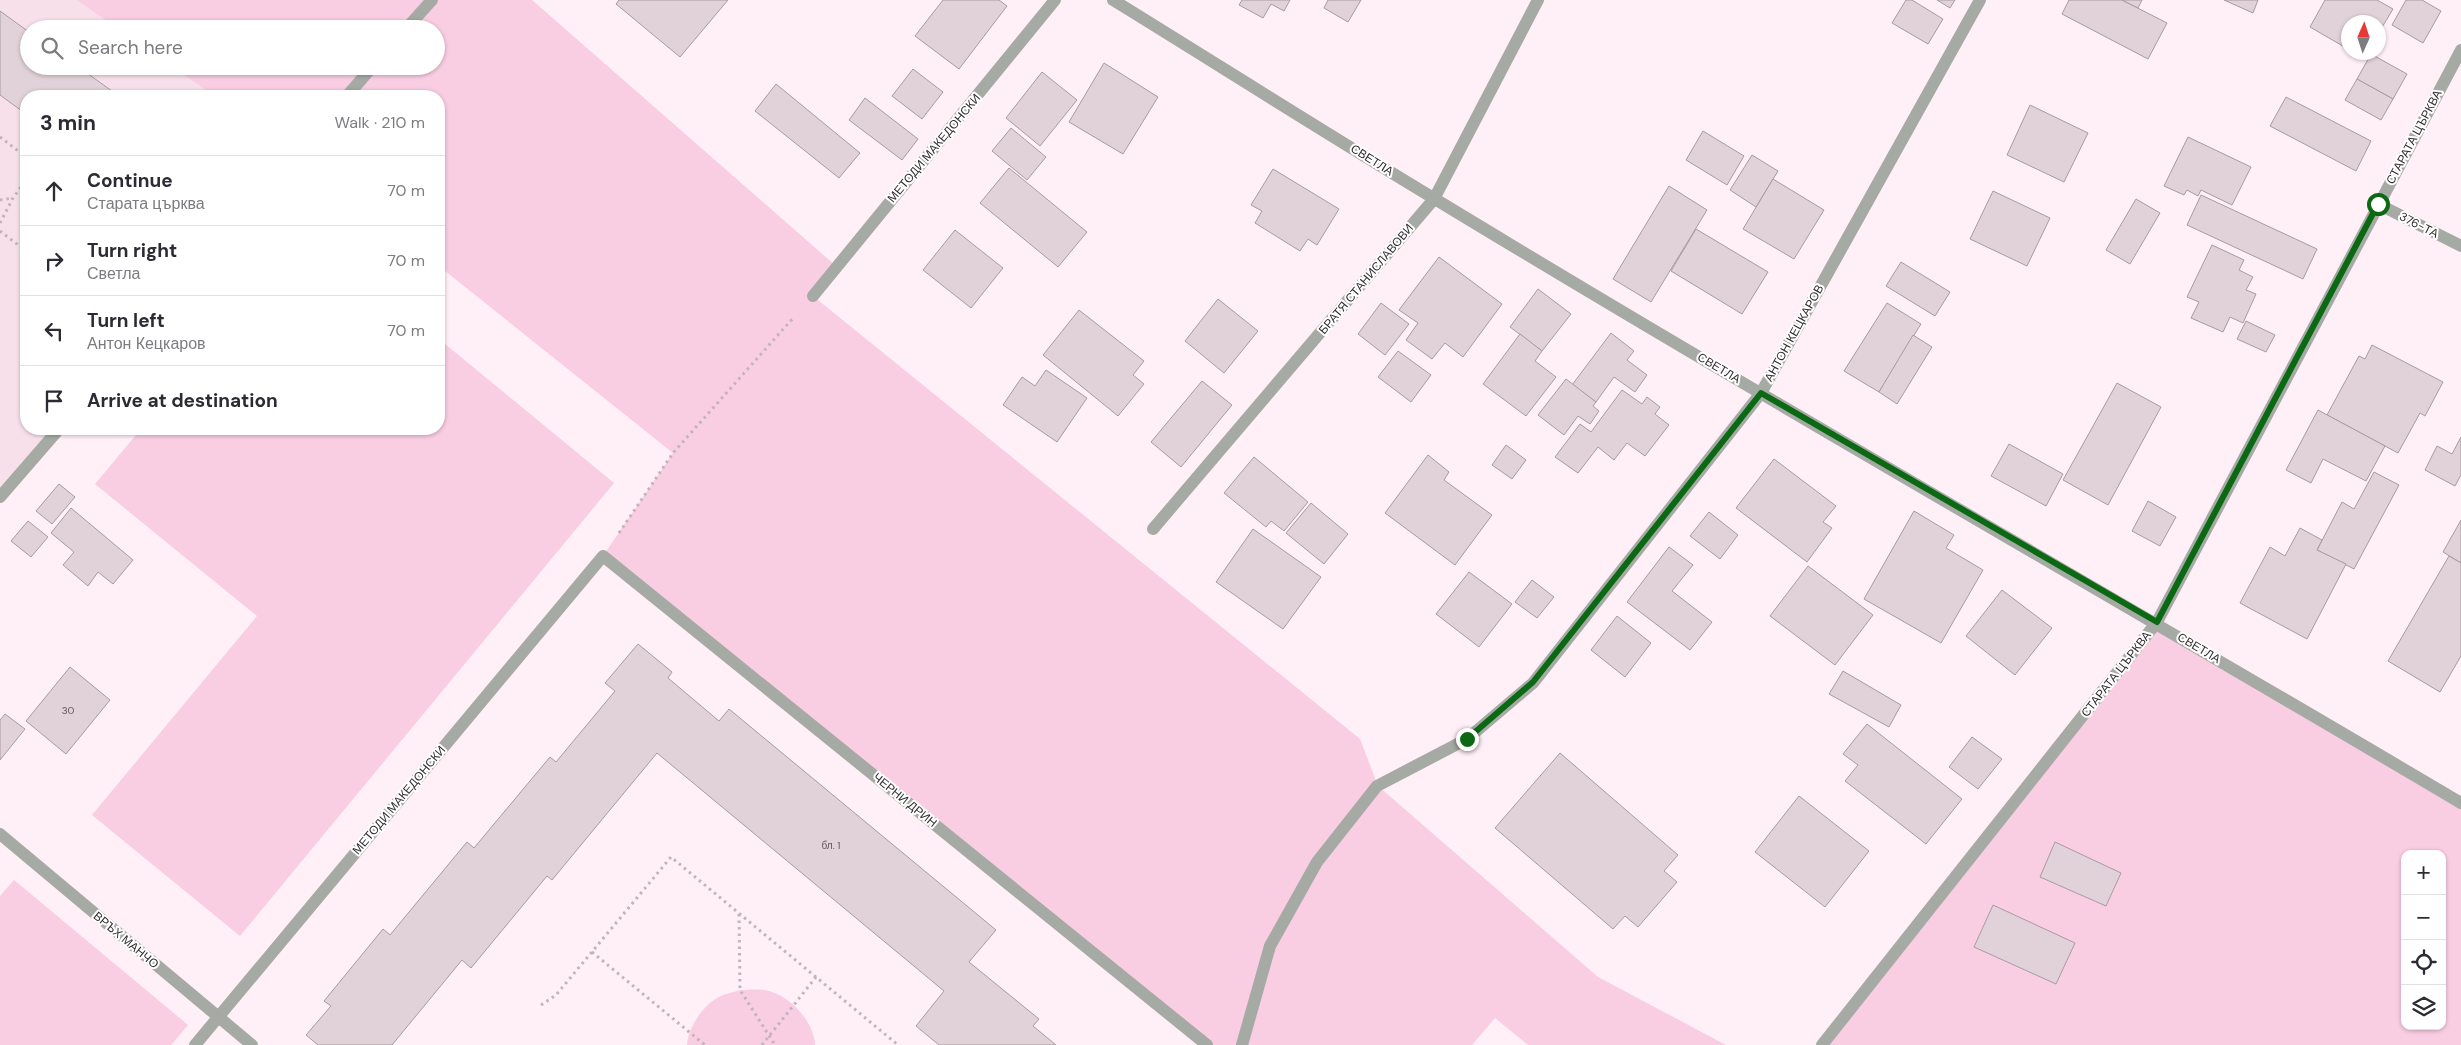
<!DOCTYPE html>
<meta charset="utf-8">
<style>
:root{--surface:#fff;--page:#f2f2f3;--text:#2b2b33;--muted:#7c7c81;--line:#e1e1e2}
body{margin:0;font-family:"DM Sans",sans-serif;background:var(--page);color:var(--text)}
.controls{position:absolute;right:15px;bottom:15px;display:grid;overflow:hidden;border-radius:10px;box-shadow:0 1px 4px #0004}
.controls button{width:45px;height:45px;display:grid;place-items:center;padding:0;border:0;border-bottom:1px solid var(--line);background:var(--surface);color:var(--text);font:25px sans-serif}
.compass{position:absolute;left:2341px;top:15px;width:45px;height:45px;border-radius:50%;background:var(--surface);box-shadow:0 1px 4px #0004;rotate:3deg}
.stop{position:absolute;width:15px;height:15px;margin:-11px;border:4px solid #0a6912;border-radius:50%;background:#fff}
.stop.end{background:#0a6912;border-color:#fff;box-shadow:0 1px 5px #0008}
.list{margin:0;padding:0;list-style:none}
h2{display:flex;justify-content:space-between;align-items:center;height:65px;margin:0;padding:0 20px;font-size:21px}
h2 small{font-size:16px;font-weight:400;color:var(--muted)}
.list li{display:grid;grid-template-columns:32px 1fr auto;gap:15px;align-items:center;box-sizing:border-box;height:70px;padding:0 20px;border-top:1px solid var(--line)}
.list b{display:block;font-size:19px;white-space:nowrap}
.list p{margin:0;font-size:16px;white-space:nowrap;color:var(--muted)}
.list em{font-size:16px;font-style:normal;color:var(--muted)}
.icon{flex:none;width:28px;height:28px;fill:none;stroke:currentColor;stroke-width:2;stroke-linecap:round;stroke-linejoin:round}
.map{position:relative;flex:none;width:2461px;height:1045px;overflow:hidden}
.search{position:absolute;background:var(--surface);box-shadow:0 1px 4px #0004;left:20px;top:20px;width:425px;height:55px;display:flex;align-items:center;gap:12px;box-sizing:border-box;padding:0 18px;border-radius:28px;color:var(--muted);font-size:19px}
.panel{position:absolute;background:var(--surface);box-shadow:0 1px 4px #0004;left:20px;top:90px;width:425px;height:345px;border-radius:20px}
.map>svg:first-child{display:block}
.built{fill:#f8e0eb}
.green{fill:#f9cde2;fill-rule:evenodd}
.building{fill:#e1d1d8;stroke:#a99aa1}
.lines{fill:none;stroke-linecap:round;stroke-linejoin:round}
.path{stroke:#c1b4ba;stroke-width:3;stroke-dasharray:2.5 4;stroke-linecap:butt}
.minor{stroke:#a5aaa5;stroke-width:12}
.route{stroke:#0a6912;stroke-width:6}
.labels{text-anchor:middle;stroke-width:4;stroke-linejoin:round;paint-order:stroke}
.number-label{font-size:10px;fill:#5f575b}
.street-label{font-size:12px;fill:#342e31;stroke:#fff}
</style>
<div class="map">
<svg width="2461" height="1045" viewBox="0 0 2461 1045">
<rect width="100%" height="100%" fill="#ffeff6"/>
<polygon class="built" points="0,0 77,0 118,29 29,29 29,66 171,66 214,96 26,96 26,429 59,429 0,497"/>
<g class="green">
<polygon points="77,0 532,0 836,266 813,296 1360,739 1378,786 1598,977 1726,1045 1528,1045 1495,1018 1472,1045 1207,1045 603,556 673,453 439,266 439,96 214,96 171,66 436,66 436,29 118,29"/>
<polygon points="439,339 614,483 240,936 92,815 257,616 95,484 141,429 439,429"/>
<path d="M 2157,622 L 2461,803 L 2461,1045 L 1822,1045 ZM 2405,854 L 2442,854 L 2442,1026 L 2405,1026 Z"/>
<polygon points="14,880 188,1025 171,1045 0,1045 0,896"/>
<path d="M 740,990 C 747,990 756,989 764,990 C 788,993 814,1021 815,1045 L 687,1045 C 688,1028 702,1007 717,998 C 723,994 732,993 740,990 Z"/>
</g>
<g class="building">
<polygon points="619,0 728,0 680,57 616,4"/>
<polygon points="943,0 999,0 1007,6 959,69 915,36"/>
<polygon points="1242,0 1290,0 1284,11 1271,4 1263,18 1239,5"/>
<polygon points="1328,0 1361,0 1348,22 1324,8"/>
<polygon points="1906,0 1912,0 1943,19 1928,44 1892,23"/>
<polygon points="1937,0 1955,0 1950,8"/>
<polygon points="2069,0 2122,0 2167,23 2148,59 2062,14"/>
<polygon points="2122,0 2142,0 2138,8"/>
<polygon points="2224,0 2258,0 2253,13"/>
<polygon points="2325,0 2377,0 2393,9 2378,34 2378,22 2348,22 2348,49 2310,27"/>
<polygon points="2406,0 2422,0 2441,11 2423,43 2392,25"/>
<polygon points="0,11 29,32 29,66 77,66 119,96 26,96 26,114 0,95"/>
<polygon points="2371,54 2407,74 2393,99 2357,79"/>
<polygon points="1104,63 1158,97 1123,154 1069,122"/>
<polygon points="913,69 943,92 922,119 892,96"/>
<polygon points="1042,72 1077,100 1040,146 1006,118"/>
<polygon points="2357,79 2393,99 2381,120 2345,100"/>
<polygon points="776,84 860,153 839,178 755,111"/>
<polygon points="2286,97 2371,141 2356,171 2270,126"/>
<polygon points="865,98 918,139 902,160 849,120"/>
<polygon points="2030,105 2088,133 2064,182 2007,155"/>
<polygon points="1011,128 1046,157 1027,180 992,151"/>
<polygon points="1703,131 1744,156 1727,185 1686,160"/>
<polygon points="2188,137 2251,167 2232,205 2201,190 2198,196 2187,190 2184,195 2164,186"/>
<polygon points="1752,155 1778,171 1756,207 1730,190"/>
<polygon points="1009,168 1087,232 1058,267 980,203"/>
<polygon points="1273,169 1339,209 1317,245 1308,239 1300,251 1255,223 1262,211 1251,205"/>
<polygon points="1773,179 1824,210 1794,259 1743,229"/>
<polygon points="1669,186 1707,210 1651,302 1613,279"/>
<polygon points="1993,191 2050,218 2027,266 1970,239"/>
<polygon points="2201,195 2317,249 2303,279 2187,225"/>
<polygon points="2136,199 2160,213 2130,264 2106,250"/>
<polygon points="1696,229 1768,272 1742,314 1671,271"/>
<polygon points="955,230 1003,268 971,308 923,270"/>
<polygon points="2212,245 2244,260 2239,270 2253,277 2246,290 2256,294 2243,323 2230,317 2223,332 2191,318 2199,302 2187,297"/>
<polygon points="1439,257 1502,304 1463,357 1445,343 1432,359 1406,340 1418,323 1399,310"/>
<polygon points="1901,262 1950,292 1935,316 1886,286"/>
<polygon points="1538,289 1571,314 1542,351 1510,327"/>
<polygon points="1218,299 1258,331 1224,373 1185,341"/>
<polygon points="1381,303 1409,324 1385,355 1358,334"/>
<polygon points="1887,303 1921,324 1879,392 1844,371"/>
<polygon points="1079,310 1144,361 1133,375 1144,384 1118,416 1043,355"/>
<polygon points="2246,321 2275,335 2266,352 2237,339"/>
<polygon points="1611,333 1634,351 1627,360 1647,375 1635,392 1614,377 1596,402 1572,385"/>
<polygon points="1520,334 1542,351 1535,361 1556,377 1526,416 1483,384"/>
<polygon points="1913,335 1932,347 1897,404 1879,392"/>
<polygon points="2372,345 2443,382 2425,416 2420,413 2398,453 2327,415 2359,356 2365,359"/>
<polygon points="1398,351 1431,375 1411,402 1378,377"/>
<polygon points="1046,370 1087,398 1057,442 1003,405 1022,377 1035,386"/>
<polygon points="1566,379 1596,402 1593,406 1599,411 1590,424 1578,416 1564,435 1538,415"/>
<polygon points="1202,381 1232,405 1181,467 1151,442"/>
<polygon points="2117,383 2161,407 2108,505 2063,480"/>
<polygon points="1622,390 1642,404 1647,397 1660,407 1655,414 1669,425 1645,456 1627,443 1614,460 1598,447 1578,473 1555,457 1580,424 1591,432"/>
<polygon points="2318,410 2385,446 2366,481 2323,459 2311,483 2286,470"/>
<polygon points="2461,437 2461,475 2455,486 2425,470 2437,446 2452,454"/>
<polygon points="2009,444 2063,474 2046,506 1991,476"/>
<polygon points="1506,445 1526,460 1512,479 1492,465"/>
<polygon points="1428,455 1449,472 1444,480 1492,515 1455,565 1385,513"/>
<polygon points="1254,457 1308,502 1284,531 1271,521 1266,527 1224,493"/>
<polygon points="1774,459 1836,506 1823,522 1832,528 1807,562 1736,508"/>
<polygon points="2374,472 2399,485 2354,569 2317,550 2342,502 2354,509"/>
<polygon points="59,484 75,497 52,524 36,511"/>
<polygon points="2148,501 2176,517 2160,546 2132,531"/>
<polygon points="1311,503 1348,534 1324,564 1286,533"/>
<polygon points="71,508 133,560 113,584 98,572 88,586 63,565 74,552 51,533"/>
<polygon points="1914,511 1954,535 1946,548 1983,570 1941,643 1864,599"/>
<polygon points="1709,512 1738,535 1720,559 1690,536"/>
<polygon points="2461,520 2461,563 2443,552"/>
<polygon points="28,521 48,537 31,557 11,541"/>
<polygon points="2300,528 2322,540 2317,550 2346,564 2307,639 2240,603 2270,547 2285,556"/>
<polygon points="1253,529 1321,577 1283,629 1216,582"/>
<polygon points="1669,547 1693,565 1672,591 1712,622 1690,650 1627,602"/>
<polygon points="2449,556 2461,563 2461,656 2440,692 2388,661"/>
<polygon points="1808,566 1873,615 1835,665 1770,616"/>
<polygon points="1469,572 1512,604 1479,647 1436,614"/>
<polygon points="1532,580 1554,597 1537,618 1515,602"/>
<polygon points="2002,590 2052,628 2015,675 1966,636"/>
<polygon points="1617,616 1651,643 1625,677 1591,650"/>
<polygon points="638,644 672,672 668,678 719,721 729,709 996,930 969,962 1039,1019 1033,1026 1056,1045 939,1045 916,1026 944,991 657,753 552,880 547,876 471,968 462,960 392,1045 318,1045 306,1035 331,1006 324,1001 383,929 390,935 467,842 474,848 550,757 556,762 615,691 605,683"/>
<polygon points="70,667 110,700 66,754 26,721"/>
<polygon points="1843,671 1901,705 1889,727 1829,694"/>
<polygon points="5,714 25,729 0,760 0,720"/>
<polygon points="1867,724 1962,799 1926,844 1845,781 1858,765 1843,754"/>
<polygon points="1972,737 2002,759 1978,789 1949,767"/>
<polygon points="1560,753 1678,855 1664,871 1677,882 1638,927 1625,916 1613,929 1495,828"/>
<polygon points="1799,796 1869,851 1825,907 1755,852"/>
<polygon points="2055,842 2121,873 2106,906 2040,877"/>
<polygon points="1993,905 2075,943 2056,984 1974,947"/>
</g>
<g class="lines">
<g class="path">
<polyline points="0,137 26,157"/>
<polyline points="0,200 13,198"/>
<polyline points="0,223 13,198 26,180"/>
<polyline points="0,231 26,251"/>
<polyline points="619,533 673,453 794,317"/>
<polyline points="739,914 740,990 775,1045"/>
<polyline points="592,952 705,1045"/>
<polyline points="541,1005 556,995 671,857 898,1045"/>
<polyline points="762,1045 816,977"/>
</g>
<g class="minor">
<path d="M 1113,0 C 1220,66 1327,134 1435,199 C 1774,405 2120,601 2461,803"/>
<polyline points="406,29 432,0"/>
<polyline points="347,96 373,66"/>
<polyline points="2378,204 2461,246"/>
<polyline points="813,296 1055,0"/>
<polyline points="0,497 59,429"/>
<polyline points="1153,529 1434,199 1538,0"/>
<polyline points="0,834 252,1045"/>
<polyline points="195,1045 603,556 1207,1045"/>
<polyline points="1242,1045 1270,946 1317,862 1377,786 1467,739 1533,683 1761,393 1980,0"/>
<polyline points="1822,1045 2157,622 2461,50"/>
</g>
</g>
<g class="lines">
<polyline class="route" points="1467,739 1533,682 1761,393 2157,622 2378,204"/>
</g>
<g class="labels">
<g class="number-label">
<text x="68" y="714">30</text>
<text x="831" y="849">бл. 1</text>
</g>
<g class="street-label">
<text transform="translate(2414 137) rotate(-62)" y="4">СТАРАТА ЦЪРКВА</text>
<text transform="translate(934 148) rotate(-50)" y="4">МЕТОДИ МАКЕДОНСКИ</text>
<text transform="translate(1372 160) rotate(32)" y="4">СВЕТЛА</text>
<text transform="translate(2419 225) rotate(27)" y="4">376-ТА</text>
<text transform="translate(1366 279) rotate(-50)" y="4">БРАТЯ СТАНИСЛАВОВИ</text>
<text transform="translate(1794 333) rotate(-61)" y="4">АНТОН КЕЦКАРОВ</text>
<text transform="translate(1719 368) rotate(31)" y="4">СВЕТЛА</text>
<text transform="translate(2199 648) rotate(31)" y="4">СВЕТЛА</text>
<text transform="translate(2116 674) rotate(-52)" y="4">СТАРАТА ЦЪРКВА</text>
<text transform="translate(399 800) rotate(-50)" y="4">МЕТОДИ МАКЕДОНСКИ</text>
<text transform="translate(905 800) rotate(39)" y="4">ЧЕРНИ ДРИН</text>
<text transform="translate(126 940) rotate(40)" y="4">ВРЪХ МАНЧО</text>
</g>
</g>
</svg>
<div class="controls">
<button>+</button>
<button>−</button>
<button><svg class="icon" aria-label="locate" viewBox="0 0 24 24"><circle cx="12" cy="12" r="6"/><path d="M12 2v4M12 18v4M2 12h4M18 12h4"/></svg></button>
<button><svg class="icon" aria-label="layers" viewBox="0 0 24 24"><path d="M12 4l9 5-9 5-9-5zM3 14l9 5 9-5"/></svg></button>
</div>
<svg class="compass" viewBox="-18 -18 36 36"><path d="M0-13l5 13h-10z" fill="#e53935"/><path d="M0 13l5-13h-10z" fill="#7c7c81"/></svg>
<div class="stop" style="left:2378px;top:204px"></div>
<div class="stop end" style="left:1467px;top:739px"></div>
<div class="search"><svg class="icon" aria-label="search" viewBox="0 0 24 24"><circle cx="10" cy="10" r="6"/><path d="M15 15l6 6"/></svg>Search here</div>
<section class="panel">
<h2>3 min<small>Walk · 210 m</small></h2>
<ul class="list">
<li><svg class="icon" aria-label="ahead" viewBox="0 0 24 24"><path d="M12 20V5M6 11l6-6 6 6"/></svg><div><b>Continue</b><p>Старата църква</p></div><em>70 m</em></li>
<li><svg class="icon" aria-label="right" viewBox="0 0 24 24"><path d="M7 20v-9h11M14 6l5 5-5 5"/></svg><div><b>Turn right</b><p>Светла</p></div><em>70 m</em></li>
<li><svg class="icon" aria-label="left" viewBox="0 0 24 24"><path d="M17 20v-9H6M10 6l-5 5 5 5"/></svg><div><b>Turn left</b><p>Антон Кецкаров</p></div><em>70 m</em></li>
<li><svg class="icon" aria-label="arrive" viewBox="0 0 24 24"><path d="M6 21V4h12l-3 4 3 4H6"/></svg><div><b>Arrive at destination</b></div></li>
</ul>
</section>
</div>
